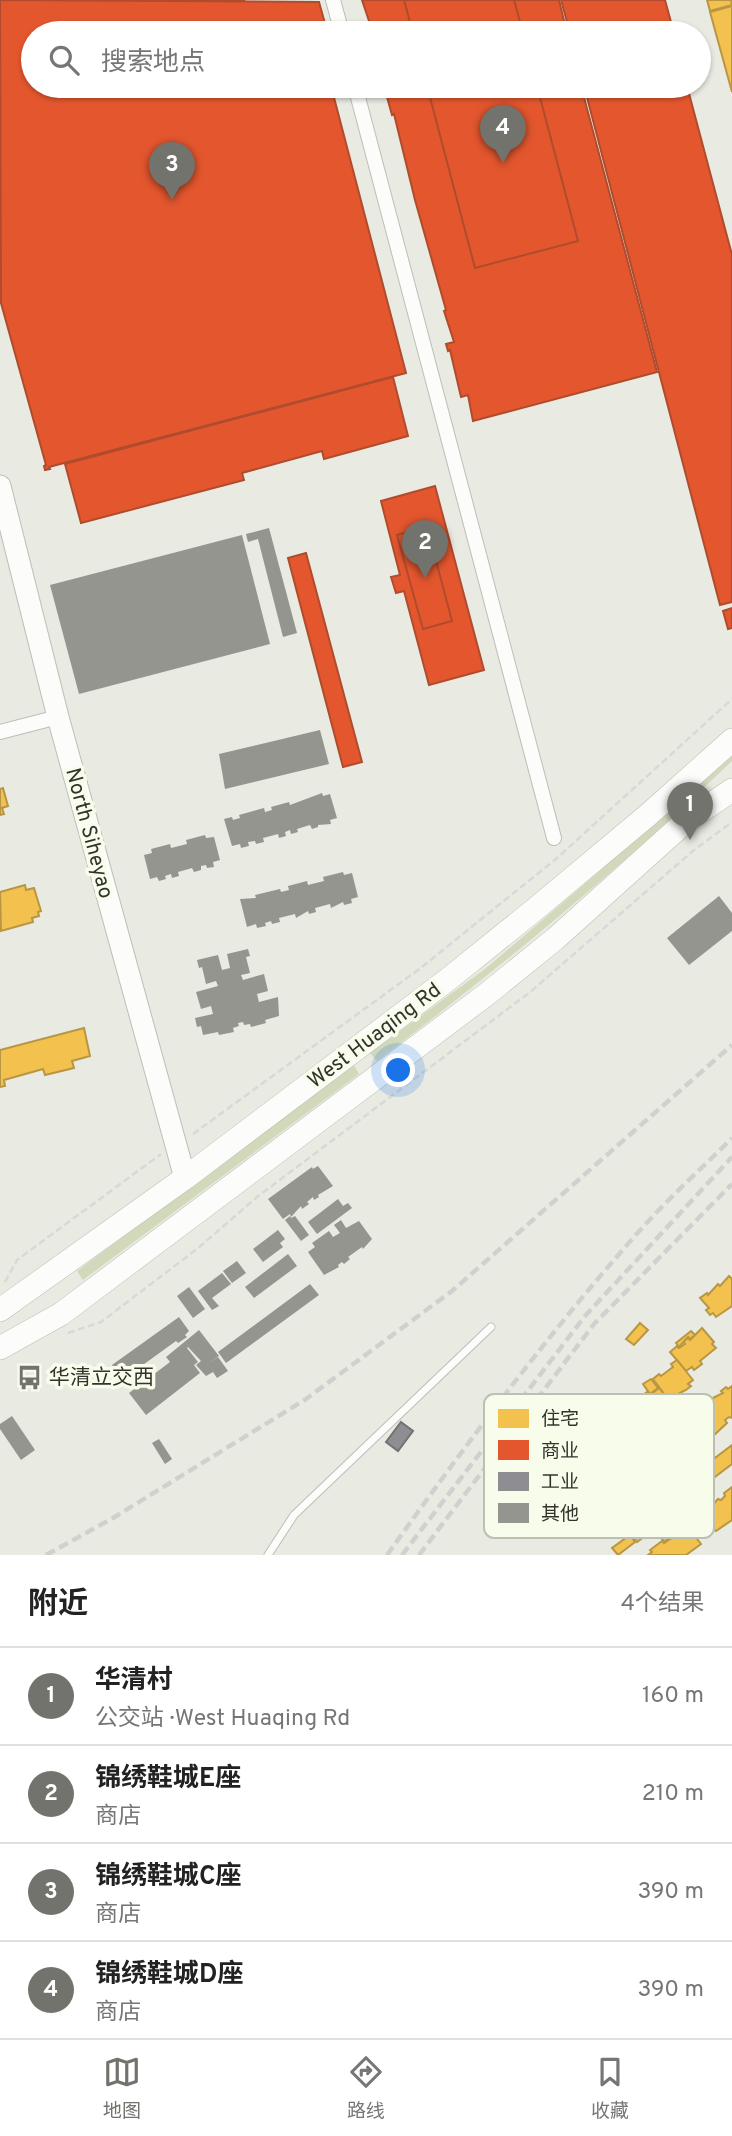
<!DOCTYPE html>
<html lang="zh">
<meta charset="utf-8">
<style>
:root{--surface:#fff;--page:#f2f2f2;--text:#222;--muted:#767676;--line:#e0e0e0;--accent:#72736c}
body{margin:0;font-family:Overpass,"Noto Sans SC",sans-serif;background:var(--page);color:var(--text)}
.you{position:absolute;left:399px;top:1071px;width:24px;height:24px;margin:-18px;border:5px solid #fff;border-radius:50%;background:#1a73e8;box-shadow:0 0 0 10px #1a73e833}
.badge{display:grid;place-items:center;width:46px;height:46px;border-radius:50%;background:var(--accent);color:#fff;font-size:23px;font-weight:700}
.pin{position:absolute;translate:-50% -58px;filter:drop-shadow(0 2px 4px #0008)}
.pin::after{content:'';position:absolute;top:37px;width:24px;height:21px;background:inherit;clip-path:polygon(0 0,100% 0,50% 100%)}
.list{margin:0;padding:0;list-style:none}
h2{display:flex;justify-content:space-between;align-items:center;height:91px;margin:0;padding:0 28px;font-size:30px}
h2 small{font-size:23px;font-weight:400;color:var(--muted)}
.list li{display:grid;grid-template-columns:46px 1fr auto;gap:21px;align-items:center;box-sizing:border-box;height:98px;padding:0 28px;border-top:2px solid var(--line)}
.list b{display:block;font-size:26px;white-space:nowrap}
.list p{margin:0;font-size:23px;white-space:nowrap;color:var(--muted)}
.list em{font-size:23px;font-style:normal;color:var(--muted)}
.icon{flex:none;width:38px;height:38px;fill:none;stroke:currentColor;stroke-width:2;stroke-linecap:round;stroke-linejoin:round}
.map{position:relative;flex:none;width:732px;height:1555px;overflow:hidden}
.search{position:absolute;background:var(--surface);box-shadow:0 2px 5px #0004;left:21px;right:21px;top:21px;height:77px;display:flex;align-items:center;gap:18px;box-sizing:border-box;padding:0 24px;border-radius:38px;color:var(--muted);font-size:26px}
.sheet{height:483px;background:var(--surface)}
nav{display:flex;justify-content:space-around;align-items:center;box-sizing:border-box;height:98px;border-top:2px solid var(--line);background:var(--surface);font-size:19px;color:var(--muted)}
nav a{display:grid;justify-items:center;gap:4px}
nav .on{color:var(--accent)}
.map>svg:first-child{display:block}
.green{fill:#d1d9ba}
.homes{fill:#f2c14e;stroke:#b89644;stroke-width:2}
.shops{fill:#e4572e;stroke:#af4c2e;stroke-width:2}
.industry{fill:#8d8d92;stroke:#727274;stroke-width:2}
.building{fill:#93958e}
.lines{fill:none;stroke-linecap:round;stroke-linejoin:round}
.lane-casing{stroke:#bcbeb7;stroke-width:9}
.street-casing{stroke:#bcbeb7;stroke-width:16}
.secondary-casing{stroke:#bcbeb7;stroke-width:23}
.primary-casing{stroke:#bcbeb7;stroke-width:24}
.path{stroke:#d8d8d6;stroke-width:2.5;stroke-dasharray:7 3.5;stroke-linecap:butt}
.lane{stroke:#fcfcfb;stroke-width:7}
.street{stroke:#fcfcfb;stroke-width:14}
.secondary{stroke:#fcfcfb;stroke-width:21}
.primary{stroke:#fcfcfb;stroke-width:23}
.rail{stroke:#d0d1ce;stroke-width:4.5;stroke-dasharray:10 5;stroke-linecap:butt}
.labels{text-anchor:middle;stroke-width:7;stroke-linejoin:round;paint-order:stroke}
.street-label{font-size:21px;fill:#32332d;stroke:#f7fceb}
.poi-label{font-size:21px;fill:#32332d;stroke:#f7fceb;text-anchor:start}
.key{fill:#f7fceb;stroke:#bcc0b2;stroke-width:2}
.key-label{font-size:19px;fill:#32332d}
</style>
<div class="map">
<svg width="732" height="1555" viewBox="0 0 732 1555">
<rect width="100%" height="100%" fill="#e9ebe2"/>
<g class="green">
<path d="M 732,751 L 732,761 C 619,870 501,967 377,1061 L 370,1053 L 485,969 L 594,876 Z"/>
<polygon points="354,1065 359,1074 83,1280 77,1271"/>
</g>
<g class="homes">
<polygon points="707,0 731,0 732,5 710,11"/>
<polygon points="732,6 732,92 710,12"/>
<polygon points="3,788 8,806 2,808 4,814 0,815 0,789"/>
<polygon points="25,885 26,890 34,888 41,911 38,912 39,916 32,918 33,922 1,931 0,892"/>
<polygon points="84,1028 90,1056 72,1061 74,1068 45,1075 43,1069 4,1080 5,1086 0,1087 0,1050"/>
<polygon points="729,1276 732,1279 732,1306 716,1317 713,1313 710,1315 706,1310 709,1308 700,1298 707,1293 708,1295 718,1284 720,1286"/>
<polygon points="640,1323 648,1330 634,1345 626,1339"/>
<polygon points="702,1328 714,1342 712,1344 716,1348 700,1361 702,1364 694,1370 692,1367 686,1371 670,1352 677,1346 679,1348 685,1344 683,1341 688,1338 690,1340"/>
<polygon points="691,1331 695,1335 690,1339 688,1337 679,1347 676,1343"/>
<polygon points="677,1360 693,1380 688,1384 691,1386 686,1390 668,1399 653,1379 659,1374 661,1376 673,1367 671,1364"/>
<polygon points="651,1379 658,1388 650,1394 643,1384"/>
<polygon points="732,1386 732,1418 729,1417 725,1420 727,1423 711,1438 697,1446 699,1449 669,1471 653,1452 668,1444 666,1441 672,1437 673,1440 679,1435 677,1433 683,1428 681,1425 687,1420 689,1423 695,1418 693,1416 706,1410 704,1408 711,1403 709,1400 723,1393 721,1391 726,1387 728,1389"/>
<polygon points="659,1388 675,1408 667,1414 669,1417 663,1422 661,1419 643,1433 628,1412 641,1405 639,1403 645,1399 647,1401 651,1398 650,1395"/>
<polygon points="647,1392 651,1398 647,1400 645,1398 636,1409 634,1407 627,1412 624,1410"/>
<polygon points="732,1445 732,1464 691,1495 682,1483"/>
<polygon points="732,1487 732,1520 716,1531 707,1525 709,1522 700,1512 707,1507 710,1508 718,1499 721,1500 725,1496 724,1493"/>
<polygon points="668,1500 677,1512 637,1542 628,1530"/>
<polygon points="685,1523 701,1544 686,1555 648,1555 652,1552 650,1550 662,1541 664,1543 670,1539 668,1537 674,1532 675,1535 681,1530 679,1528"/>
<polygon points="677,1526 680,1530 676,1534 673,1532 665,1542 661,1538"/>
<polygon points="630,1535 635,1542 618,1555 612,1548"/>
</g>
<g class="shops">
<polygon points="0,0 244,0 253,33 33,33 33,86 267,86 327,314 93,376 0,23"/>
<polygon points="0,0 319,2 326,27 316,30 316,33 33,33 33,86 331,86 406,373 49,467 50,469 45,470 44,466 46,465 1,303"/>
<polygon points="362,0 559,0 567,33 364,33 372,30"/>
<polygon points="404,0 514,0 523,33 413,33"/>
<polygon points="561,0 665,0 674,33 570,33"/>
<polygon points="386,86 581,86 657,372 473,421 468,395 461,397 450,350 448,351 446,344 454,342 444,311 446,310 415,200 394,114 392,115 387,97 389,96"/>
<polygon points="427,86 537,86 578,241 475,268"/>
<polygon points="584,86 687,86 732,255 732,602 720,605"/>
<polygon points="393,377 408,436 324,459 322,451 242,473 244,480 81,523 65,464"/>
<polygon points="435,486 484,670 429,685 404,591 396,593 391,577 400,575 381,501"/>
<polygon points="427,527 452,621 423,629 397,535"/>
<polygon points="306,553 362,762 343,767 288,558"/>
<polygon points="732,608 732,628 728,629 723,611"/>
</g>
<polygon class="industry" points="401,1422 413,1431 398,1451 386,1442"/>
<g class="building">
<polygon points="269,528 297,633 283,637 258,539 248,542 246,534"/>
<polygon points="242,535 270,644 79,694 50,585"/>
<polygon points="320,730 329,764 225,789 219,754"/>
<polygon points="322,793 323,796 330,794 337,818 330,820 331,824 318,825 318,827 312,829 310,825 297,829 298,832 291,834 290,830 285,832 286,836 279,838 278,834 263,838 264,842 256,844 255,841 248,842 249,846 241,848 240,844 232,846 224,819 232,817 233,820 240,818 239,815 264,808 265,812 272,810 271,807 289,802 290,805"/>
<polygon points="205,835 206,838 214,837 220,860 213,862 214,867 207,868 206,865 201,866 201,870 194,872 192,868 178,872 179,876 172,878 171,874 165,876 166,879 159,881 157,877 150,879 144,855 152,853 151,849 170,844 171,848 187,844 186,840"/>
<polygon points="343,872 344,875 352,873 358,897 351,899 352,903 344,905 343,902 331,908 330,904 315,908 316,912 309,914 308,911 296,918 295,914 279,918 280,922 272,924 271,921 265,923 266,926 257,928 256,924 247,927 240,899 256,898 255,895 280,889 281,892 289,890 288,886 307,881 308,885 324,881 323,877"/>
<polygon points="719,896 732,913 732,931 689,965 667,938"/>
<polygon points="248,949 250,956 246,957 250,973 241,975 243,980 264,974 268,991 257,994 259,1002 278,997 279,1016 265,1020 266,1023 251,1027 250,1024 244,1025 243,1022 238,1023 239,1026 233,1028 234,1032 219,1035 218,1032 203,1035 201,1026 197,1027 195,1018 213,1014 211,1006 201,1009 196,992 218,986 216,981 206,984 202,967 199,968 197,960 218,955 222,970 230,968 227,954"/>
<polygon points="318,1166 333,1186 318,1195 319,1197 314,1200 313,1197 307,1202 309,1204 302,1209 301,1206 291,1217 290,1214 283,1219 268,1199 312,1167 313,1169"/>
<polygon points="338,1199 343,1206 348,1203 352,1208 317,1234 308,1222"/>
<polygon points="290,1216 291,1218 295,1216 309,1235 301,1241 285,1220"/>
<polygon points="341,1220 346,1228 359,1221 372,1239 363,1249 362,1247 348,1257 350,1259 344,1264 342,1262 338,1265 339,1267 324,1275 308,1252 315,1247 312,1243 329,1231 333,1237 340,1233 334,1225"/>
<polygon points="278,1230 285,1239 280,1243 283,1247 263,1262 253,1249"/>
<polygon points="288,1254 297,1266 254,1298 245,1287"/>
<polygon points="237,1261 246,1273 232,1283 223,1271"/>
<polygon points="222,1273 231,1284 212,1298 219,1306 212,1310 198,1291"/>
<polygon points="310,1284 319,1295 226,1363 218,1352"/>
<polygon points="189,1287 205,1309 193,1318 177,1296"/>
<polygon points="179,1317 189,1331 185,1335 187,1337 178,1343 176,1341 129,1375 133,1379 126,1384 112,1365"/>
<polygon points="199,1330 219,1356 207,1364 218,1357 228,1371 217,1378 213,1372 206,1376 196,1365 201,1361 188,1347 187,1348 198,1362 194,1365 200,1373 146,1415 129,1393 170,1362 166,1357"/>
<polygon points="12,1416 35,1450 21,1460 0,1429 0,1424"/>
<polygon points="159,1439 172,1459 165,1464 152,1443"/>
</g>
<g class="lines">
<defs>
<polyline id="lane" points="268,1555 294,1515 491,1327"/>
<g id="street">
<polyline points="333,0 342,33"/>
<polyline points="355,86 554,838"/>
<polyline points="0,732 58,717"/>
</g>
<polyline id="secondary" points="0,486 58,717 185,1178"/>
<g id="primary">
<polyline points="0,1310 185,1178 446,981 533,911 648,815 732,740"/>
<polyline points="0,1348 61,1314 487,994 555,939 685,822 732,790"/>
</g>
</defs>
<use href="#lane" class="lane-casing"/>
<use href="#street" class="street-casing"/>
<use href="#secondary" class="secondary-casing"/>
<use href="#primary" class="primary-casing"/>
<g class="path">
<polyline points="193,1134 422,967 490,912 556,859 732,699"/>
<polyline points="5,1282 17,1260 161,1154"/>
<polyline points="68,1333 101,1322 197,1249 257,1197 529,993 694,850 732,822"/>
</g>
<use href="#lane" class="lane"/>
<use href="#street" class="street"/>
<use href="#secondary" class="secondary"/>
<use href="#primary" class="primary"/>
<g class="rail">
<polyline points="46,1555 113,1518 306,1399 452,1291 732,1045"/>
<path d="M 387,1555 C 467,1443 550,1331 642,1228 C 670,1197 702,1168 732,1138"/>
<polyline points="402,1555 585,1316 732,1157"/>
<polyline points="419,1555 594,1324 732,1184"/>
</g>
</g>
<defs>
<symbol id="bus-bare" viewBox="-9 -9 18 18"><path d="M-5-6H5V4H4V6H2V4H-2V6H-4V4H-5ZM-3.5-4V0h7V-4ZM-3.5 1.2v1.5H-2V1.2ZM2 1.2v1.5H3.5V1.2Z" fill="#72736c" stroke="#f7fceb" stroke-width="2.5" paint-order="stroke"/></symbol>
</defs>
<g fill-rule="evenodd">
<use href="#bus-bare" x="12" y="1360" width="35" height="35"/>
</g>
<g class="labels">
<g class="street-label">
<text transform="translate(90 833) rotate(75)" y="7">North Siheyao</text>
<text transform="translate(374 1035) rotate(-37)" y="7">West Huaqing Rd</text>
</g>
<g class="poi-label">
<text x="49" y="1384">华清立交西</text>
</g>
</g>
<rect x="484" y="1394" width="230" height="144" rx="10" class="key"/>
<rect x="498" y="1409" width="31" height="19" fill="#f2c14e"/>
<rect x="498" y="1440" width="31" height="20" fill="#e4572e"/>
<rect x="498" y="1472" width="31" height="19" fill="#8d8d92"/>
<rect x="498" y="1503" width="31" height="20" fill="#93958e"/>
<g class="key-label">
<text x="541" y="1425">住宅</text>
<text x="541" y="1457">商业</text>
<text x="541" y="1488">工业</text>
<text x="541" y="1520">其他</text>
</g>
</svg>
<div class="you"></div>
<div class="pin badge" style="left:690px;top:840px">1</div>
<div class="pin badge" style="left:425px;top:578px">2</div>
<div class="pin badge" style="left:172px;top:200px">3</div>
<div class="pin badge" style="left:503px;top:163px">4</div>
<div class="search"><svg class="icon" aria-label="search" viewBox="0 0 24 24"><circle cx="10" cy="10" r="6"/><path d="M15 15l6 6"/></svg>搜索地点</div>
</div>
<section class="sheet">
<h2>附近<small>4个结果</small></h2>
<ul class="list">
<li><span class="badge">1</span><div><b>华清村</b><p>公交站 · West Huaqing Rd</p></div><em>160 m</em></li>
<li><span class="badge">2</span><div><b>锦绣鞋城E座</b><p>商店</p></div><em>210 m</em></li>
<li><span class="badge">3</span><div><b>锦绣鞋城C座</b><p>商店</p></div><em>390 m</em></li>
<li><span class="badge">4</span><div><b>锦绣鞋城D座</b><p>商店</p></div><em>390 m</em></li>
</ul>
</section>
<nav>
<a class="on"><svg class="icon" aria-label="map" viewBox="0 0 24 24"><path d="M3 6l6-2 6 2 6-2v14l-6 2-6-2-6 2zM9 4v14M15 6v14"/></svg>地图</a>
<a><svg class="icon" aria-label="directions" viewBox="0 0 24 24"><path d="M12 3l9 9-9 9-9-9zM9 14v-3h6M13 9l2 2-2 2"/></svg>路线</a>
<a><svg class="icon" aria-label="saved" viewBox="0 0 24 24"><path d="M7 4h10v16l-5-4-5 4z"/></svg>收藏</a>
</nav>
